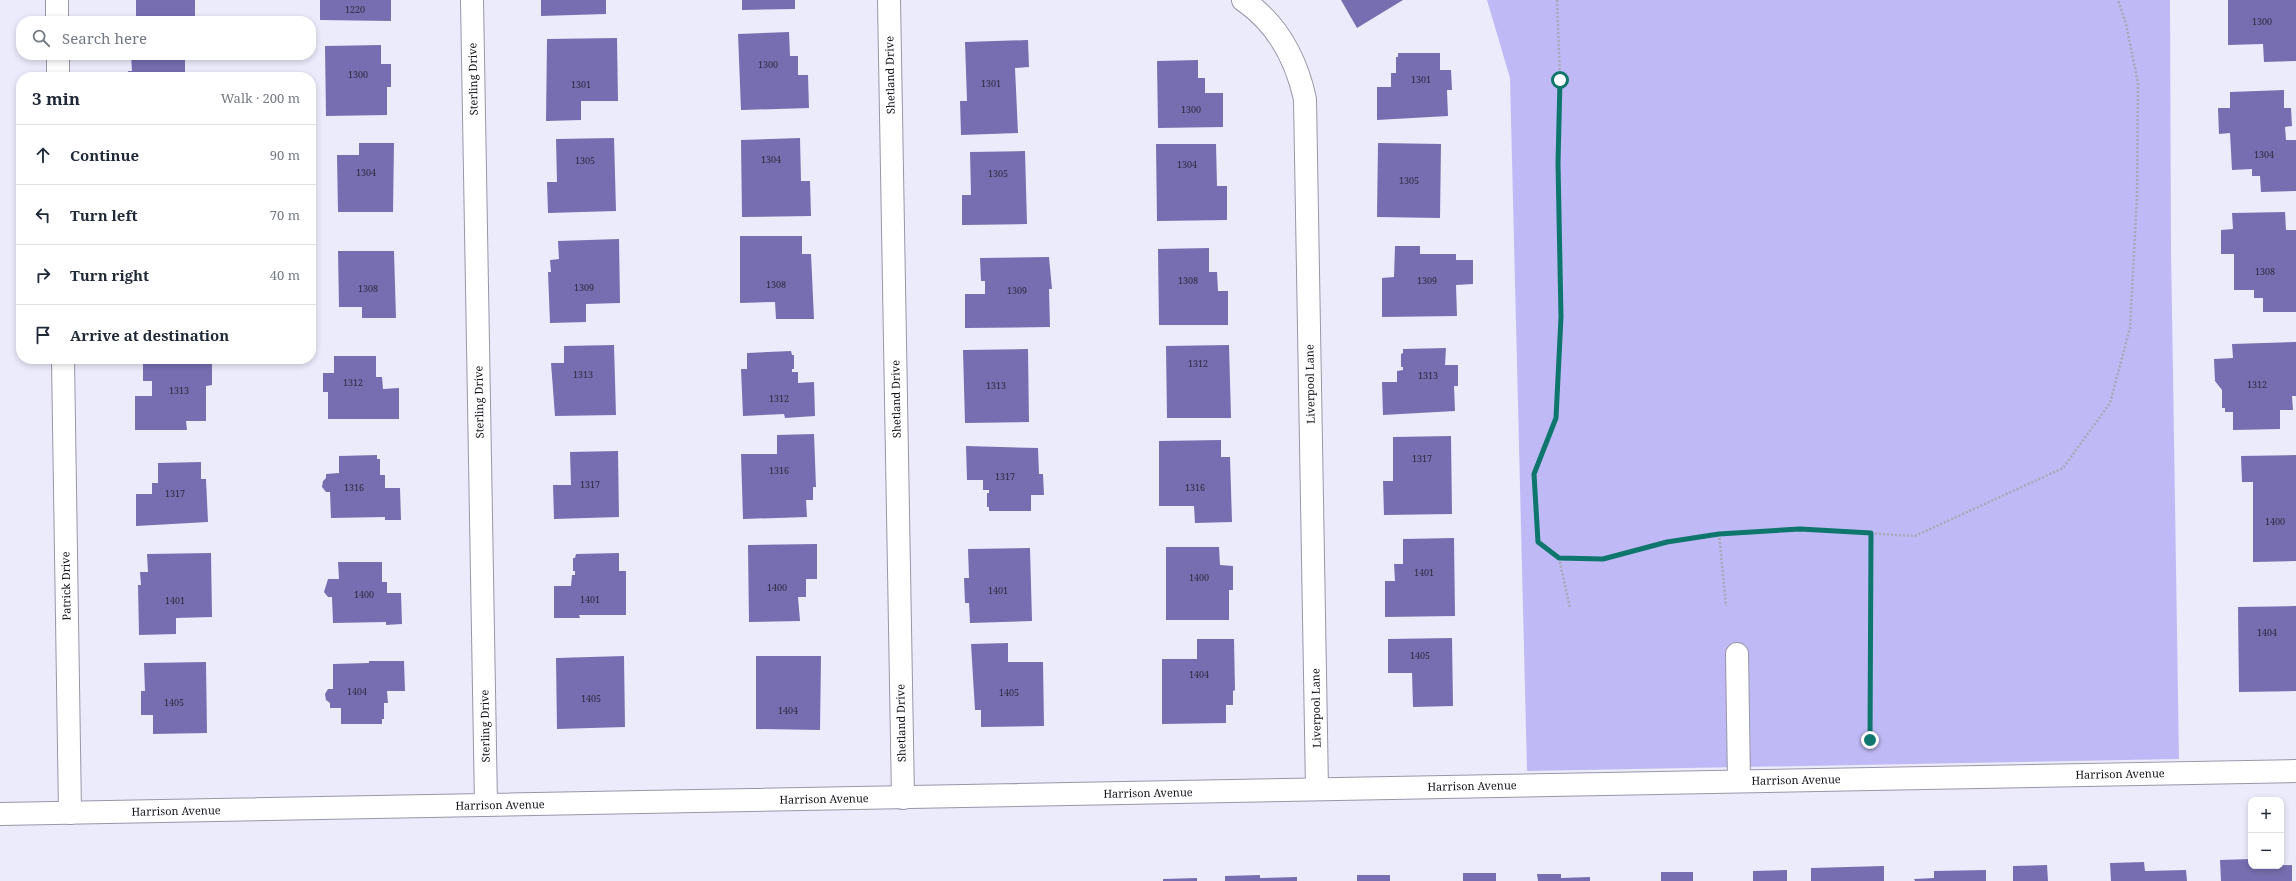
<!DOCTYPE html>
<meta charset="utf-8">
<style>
:root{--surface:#fff;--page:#f6f6f7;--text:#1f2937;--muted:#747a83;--line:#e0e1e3}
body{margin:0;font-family:"Noto Serif",serif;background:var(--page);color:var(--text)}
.controls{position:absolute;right:12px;bottom:12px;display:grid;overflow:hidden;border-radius:8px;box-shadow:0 2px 6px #0003}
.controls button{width:36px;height:36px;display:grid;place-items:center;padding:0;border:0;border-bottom:1px solid var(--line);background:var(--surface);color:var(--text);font:20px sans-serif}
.stop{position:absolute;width:12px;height:12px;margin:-9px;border:3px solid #0f766e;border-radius:50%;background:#fff}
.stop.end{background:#0f766e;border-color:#fff;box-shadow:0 1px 4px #0008}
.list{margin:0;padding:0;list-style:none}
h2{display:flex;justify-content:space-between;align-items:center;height:52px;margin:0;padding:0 16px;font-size:17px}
h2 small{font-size:13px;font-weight:400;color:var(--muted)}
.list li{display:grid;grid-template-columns:26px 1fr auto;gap:12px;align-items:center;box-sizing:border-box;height:60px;padding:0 16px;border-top:1px solid var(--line)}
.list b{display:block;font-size:15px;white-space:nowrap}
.list em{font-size:13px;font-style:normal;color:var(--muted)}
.icon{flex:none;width:22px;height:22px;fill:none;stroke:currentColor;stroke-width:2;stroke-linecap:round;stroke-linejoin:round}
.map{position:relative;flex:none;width:2296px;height:881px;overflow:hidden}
.search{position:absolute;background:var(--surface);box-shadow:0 2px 6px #0003;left:16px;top:16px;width:300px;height:44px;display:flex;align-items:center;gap:10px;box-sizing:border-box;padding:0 14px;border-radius:16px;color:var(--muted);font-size:15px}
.panel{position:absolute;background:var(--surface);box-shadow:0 2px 6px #0003;left:16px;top:72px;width:300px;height:292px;border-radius:16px}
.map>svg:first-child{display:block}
.green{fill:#bfb9f5}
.building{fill:#776eb1}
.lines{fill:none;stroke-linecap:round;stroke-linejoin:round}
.minor-casing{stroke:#9896a9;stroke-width:24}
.path{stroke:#a9a8b6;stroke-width:2.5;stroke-dasharray:2 2;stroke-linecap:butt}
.minor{stroke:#fff;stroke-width:22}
.route{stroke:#0f766e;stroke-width:5}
.labels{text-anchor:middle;stroke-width:3;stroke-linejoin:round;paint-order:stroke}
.number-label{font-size:9px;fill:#2d2a40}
.street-label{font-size:11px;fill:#14131a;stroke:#fff}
</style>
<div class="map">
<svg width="2296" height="881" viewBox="0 0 2296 881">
<rect width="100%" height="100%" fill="#ecebfc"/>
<polygon class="green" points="1487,0 2170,0 2171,249 2179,759 1527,771 1510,78"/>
<g class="building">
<rect x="136" y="0" width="59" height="21"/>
<polygon points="320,0 391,0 391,21 320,20"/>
<polygon points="541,0 606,0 606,14 541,16"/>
<polygon points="742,0 795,0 795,9 742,10"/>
<polygon points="1341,0 1403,0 1357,28"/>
<polygon points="2228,0 2296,0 2296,61 2264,62 2263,44 2228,45"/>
<polygon points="789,32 790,56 798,56 798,75 808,75 809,108 741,110 738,34"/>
<polygon points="617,38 618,101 581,101 581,120 546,121 547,39"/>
<polygon points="1028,40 1029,67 1015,68 1018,133 961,135 960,101 967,101 965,42"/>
<polygon points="381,45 381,64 391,64 391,87 387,87 387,115 326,116 325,46"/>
<polygon points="1398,53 1440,53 1440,70 1451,70 1452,90 1447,90 1448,116 1377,120 1377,87 1391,87 1391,73 1396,73 1396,57 1398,57"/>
<polygon points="131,55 185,55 185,77 129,77 128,71 132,71"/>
<polygon points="1198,60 1198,78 1205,78 1205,93 1223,93 1223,127 1158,128 1157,61"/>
<polygon points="2284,90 2284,108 2291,108 2292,126 2285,127 2286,140 2296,140 2296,191 2261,192 2260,176 2252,176 2252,169 2232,170 2230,133 2219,134 2218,108 2230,108 2230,92"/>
<polygon points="614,138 616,211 548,213 547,182 557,182 556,139"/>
<polygon points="800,138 801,181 810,181 811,216 742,217 741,140"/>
<polygon points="359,143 394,143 393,212 338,212 337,155 359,155"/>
<polygon points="1378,143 1441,144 1440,218 1377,217"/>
<polygon points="1156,144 1216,144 1217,186 1227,186 1227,220 1157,221"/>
<polygon points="1025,151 1027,224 962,225 962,195 971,195 970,152"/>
<polygon points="2285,212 2286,230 2296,230 2296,312 2263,312 2263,298 2254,298 2254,290 2234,290 2234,254 2221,254 2221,230 2233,229 2232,213"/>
<polygon points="740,236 802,236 802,254 811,254 814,319 776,319 775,302 740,303"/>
<polygon points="619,239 620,303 586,304 586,322 550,323 548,272 551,272 550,260 559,259 558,241"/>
<polygon points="1395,246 1420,246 1420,254 1456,254 1456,260 1473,260 1473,284 1456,285 1457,316 1382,317 1382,278 1394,277"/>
<polygon points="1209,248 1209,272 1217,272 1218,291 1228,291 1228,325 1159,325 1158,249"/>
<polygon points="338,251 394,251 396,318 362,318 362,307 339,307"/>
<polygon points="1049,257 1052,289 1049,289 1050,327 965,328 965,294 985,294 985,281 981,281 980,258"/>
<polygon points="2296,342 2296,396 2292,396 2293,410 2280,410 2280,429 2233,430 2233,412 2225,412 2225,408 2222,408 2222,390 2215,381 2214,359 2233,358 2232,344"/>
<polygon points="614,345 616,415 555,416 551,363 564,363 564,346"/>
<polygon points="1229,345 1231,418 1167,418 1166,346"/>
<polygon points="1446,348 1445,365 1458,365 1458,386 1454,386 1455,411 1383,415 1382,382 1397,382 1397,371 1403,370 1403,367 1401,367 1401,354 1403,353 1403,349"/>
<polygon points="1028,349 1029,422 965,423 963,350"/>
<polygon points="791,351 792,355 794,355 794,369 792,369 792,372 798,372 798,383 814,382 815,416 785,418 784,414 743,416 741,369 747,369 747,353"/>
<polygon points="334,356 376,356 376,377 382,377 383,389 399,388 399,419 328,419 328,392 323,392 323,373 334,373"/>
<polygon points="151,359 204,359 204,362 212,362 212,385 206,386 206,421 186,421 187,430 135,430 135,396 152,396 152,381 143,381 143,364 151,364"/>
<polygon points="814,434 816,487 813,487 813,500 806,500 807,517 743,519 741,454 777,454 777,435"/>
<polygon points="1451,436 1452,514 1384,515 1383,481 1393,481 1393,437"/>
<polygon points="1221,440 1221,457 1230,457 1232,522 1195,523 1194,506 1159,506 1159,441"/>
<polygon points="966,446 1038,448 1039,474 1043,474 1044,495 1031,495 1031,511 989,511 989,507 987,507 987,493 989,493 989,490 983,490 983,480 967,480"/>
<polygon points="618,451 619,517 554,519 553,485 571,485 570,452"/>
<polygon points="377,455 377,459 380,459 380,475 385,475 385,488 400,488 401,520 385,520 385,517 331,518 330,492 326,492 322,487 323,481 326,478 326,474 339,473 339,456"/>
<polygon points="2296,455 2296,561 2253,562 2253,482 2242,482 2241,456"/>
<polygon points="201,462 201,479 206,479 208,522 136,526 136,494 152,494 152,483 158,483 158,463"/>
<polygon points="1454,538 1455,616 1385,617 1385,581 1395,581 1394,564 1403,564 1403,539"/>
<polygon points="817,544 817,579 806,579 806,597 798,597 800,621 749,622 748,545"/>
<polygon points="1166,547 1219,547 1220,565 1233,566 1233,590 1229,590 1229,620 1166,620"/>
<polygon points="1030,548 1032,621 970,623 969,603 965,603 964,578 969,578 968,549"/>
<polygon points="211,553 212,617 176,618 176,634 139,635 138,585 141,585 140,572 148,572 147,554"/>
<polygon points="619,553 619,571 626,571 626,615 579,615 580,618 554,618 554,586 571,586 572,575 575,575 575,571 573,571 573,558 575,558 576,554"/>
<polygon points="338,562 382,562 382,582 387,582 387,593 401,593 402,624 386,625 386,622 333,623 332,597 328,597 324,592 328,579 339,579"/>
<polygon points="2296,606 2296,691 2239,692 2238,607"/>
<polygon points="1452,638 1453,706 1413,707 1412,673 1388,673 1388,639"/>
<polygon points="1197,639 1234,639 1235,690 1233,691 1233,705 1226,705 1226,723 1162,724 1162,659 1197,659"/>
<polygon points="1008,643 1008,662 1043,662 1044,726 981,727 981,710 975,710 971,644"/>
<polygon points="624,656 625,727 557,729 556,658"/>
<polygon points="756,656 821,656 820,730 756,729"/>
<polygon points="369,661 404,661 405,691 387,691 388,703 384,703 384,719 382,719 382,724 341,724 341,708 330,708 330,703 326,700 325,694 328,689 333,689 333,664 369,663"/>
<polygon points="206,662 207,733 153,734 153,715 141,715 141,691 145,691 144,663"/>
<polygon points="2251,859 2251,866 2292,865 2292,881 2221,881 2220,860"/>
<polygon points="2144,862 2145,871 2186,870 2187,881 2111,881 2110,863"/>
<polygon points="2047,865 2048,881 2013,881 2013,866"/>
<polygon points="1884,866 1884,881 1811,881 1811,868"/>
<polygon points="1787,870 1787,881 1753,881 1753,871"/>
<polygon points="1986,870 1986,881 1915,881 1914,879 1934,878 1934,871"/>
<rect x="1661" y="872" width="32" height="9"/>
<rect x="1463" y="873" width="33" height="8"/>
<polygon points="1537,874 1561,874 1561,878 1590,877 1590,881 1538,881"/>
<polygon points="1260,875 1260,878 1297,877 1297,881 1225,881 1225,876"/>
<rect x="1357" y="875" width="33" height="6"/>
<polygon points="1197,878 1197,881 1163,881 1163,879"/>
</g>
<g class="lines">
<defs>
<g id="minor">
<polyline points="57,0 57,21"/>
<polyline points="472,0 486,805"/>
<polyline points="889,0 903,798"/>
<path d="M 1243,0 C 1278,24 1296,58 1305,99 L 1317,789"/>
<polyline points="58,55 58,77"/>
<polyline points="63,359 70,813"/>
<polyline points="1737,654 1739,781"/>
<polyline points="0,814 2296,771"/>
</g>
</defs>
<use href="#minor" class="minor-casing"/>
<g class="path">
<polyline points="1557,0 1560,80 1558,163 1561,317 1556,418 1534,474 1538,542 1559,558 1603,559 1667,542 1719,534 1800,529 1915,536 2063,468 2110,403 2130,328 2137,196 2138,83 2126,24 2118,0"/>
<polyline points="1719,534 1726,606"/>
<polyline points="1559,558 1570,608"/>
<polyline points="1870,750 1871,533"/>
</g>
<use href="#minor" class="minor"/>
</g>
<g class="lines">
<polyline class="route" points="1560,80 1558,163 1561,317 1556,418 1534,474 1538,542 1559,558 1603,559 1667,542 1719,534 1800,529 1871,533 1870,740"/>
</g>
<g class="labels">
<g class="number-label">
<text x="355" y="13">1220</text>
<text x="2262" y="25">1300</text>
<text x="768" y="68">1300</text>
<text x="358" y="78">1300</text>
<text x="1421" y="83">1301</text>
<text x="991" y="87">1301</text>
<text x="581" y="88">1301</text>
<text x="1191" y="113">1300</text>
<text x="2264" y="158">1304</text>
<text x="771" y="163">1304</text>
<text x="585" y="164">1305</text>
<text x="1187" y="168">1304</text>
<text x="366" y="176">1304</text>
<text x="998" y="177">1305</text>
<text x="1409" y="184">1305</text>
<text x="2265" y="275">1308</text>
<text x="1188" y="284">1308</text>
<text x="1427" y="284">1309</text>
<text x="776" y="288">1308</text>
<text x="584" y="291">1309</text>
<text x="368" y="292">1308</text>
<text x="1017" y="294">1309</text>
<text x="1198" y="367">1312</text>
<text x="583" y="378">1313</text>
<text x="1428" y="379">1313</text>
<text x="353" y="386">1312</text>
<text x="2257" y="388">1312</text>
<text x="996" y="389">1313</text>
<text x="179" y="394">1313</text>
<text x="779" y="402">1312</text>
<text x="1422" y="462">1317</text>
<text x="779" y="474">1316</text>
<text x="1005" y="480">1317</text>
<text x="590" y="488">1317</text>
<text x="354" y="491">1316</text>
<text x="1195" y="491">1316</text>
<text x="175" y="497">1317</text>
<text x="2275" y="525">1400</text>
<text x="1424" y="576">1401</text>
<text x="1199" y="581">1400</text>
<text x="777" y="591">1400</text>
<text x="998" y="594">1401</text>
<text x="364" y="598">1400</text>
<text x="590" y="603">1401</text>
<text x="175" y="604">1401</text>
<text x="2267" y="636">1404</text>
<text x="1420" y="659">1405</text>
<text x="1199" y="678">1404</text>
<text x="357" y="695">1404</text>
<text x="1009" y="696">1405</text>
<text x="591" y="702">1405</text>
<text x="174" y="706">1405</text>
<text x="788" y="714">1404</text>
</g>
<g class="street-label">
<text transform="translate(890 75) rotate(-91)" y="4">Shetland Drive</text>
<text transform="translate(473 79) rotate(-91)" y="4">Sterling Drive</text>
<text transform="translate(1310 384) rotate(-91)" y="4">Liverpool Lane</text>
<text transform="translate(896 399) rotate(-91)" y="4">Shetland Drive</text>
<text transform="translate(479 402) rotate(-91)" y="4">Sterling Drive</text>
<text transform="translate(66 586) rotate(-91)" y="4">Patrick Drive</text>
<text transform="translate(1316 708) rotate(-91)" y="4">Liverpool Lane</text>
<text transform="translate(901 723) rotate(-91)" y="4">Shetland Drive</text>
<text transform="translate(485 726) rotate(-91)" y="4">Sterling Drive</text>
<text transform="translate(2120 774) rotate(-1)" y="4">Harrison Avenue</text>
<text transform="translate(1796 780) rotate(-1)" y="4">Harrison Avenue</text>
<text transform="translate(1472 786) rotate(-1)" y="4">Harrison Avenue</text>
<text transform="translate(1148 793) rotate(-1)" y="4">Harrison Avenue</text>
<text transform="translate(824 799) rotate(-1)" y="4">Harrison Avenue</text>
<text transform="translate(500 805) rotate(-1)" y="4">Harrison Avenue</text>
<text transform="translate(176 811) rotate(-1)" y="4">Harrison Avenue</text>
</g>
</g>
</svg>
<div class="controls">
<button>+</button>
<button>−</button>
</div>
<div class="stop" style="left:1560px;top:80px"></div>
<div class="stop end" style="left:1870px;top:740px"></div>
<div class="search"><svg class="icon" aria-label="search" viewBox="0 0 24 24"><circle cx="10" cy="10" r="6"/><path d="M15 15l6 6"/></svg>Search here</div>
<section class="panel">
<h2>3 min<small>Walk · 200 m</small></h2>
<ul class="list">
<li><svg class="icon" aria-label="ahead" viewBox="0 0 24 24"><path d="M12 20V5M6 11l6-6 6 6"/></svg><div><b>Continue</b></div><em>90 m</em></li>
<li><svg class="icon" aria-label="left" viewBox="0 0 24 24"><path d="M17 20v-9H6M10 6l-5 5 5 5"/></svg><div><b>Turn left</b></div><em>70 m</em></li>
<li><svg class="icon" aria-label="right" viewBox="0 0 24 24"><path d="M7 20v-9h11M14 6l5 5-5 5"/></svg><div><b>Turn right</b></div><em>40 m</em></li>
<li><svg class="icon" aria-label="arrive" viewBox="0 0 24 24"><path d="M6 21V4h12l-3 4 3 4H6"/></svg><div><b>Arrive at destination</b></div></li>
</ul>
</section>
</div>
